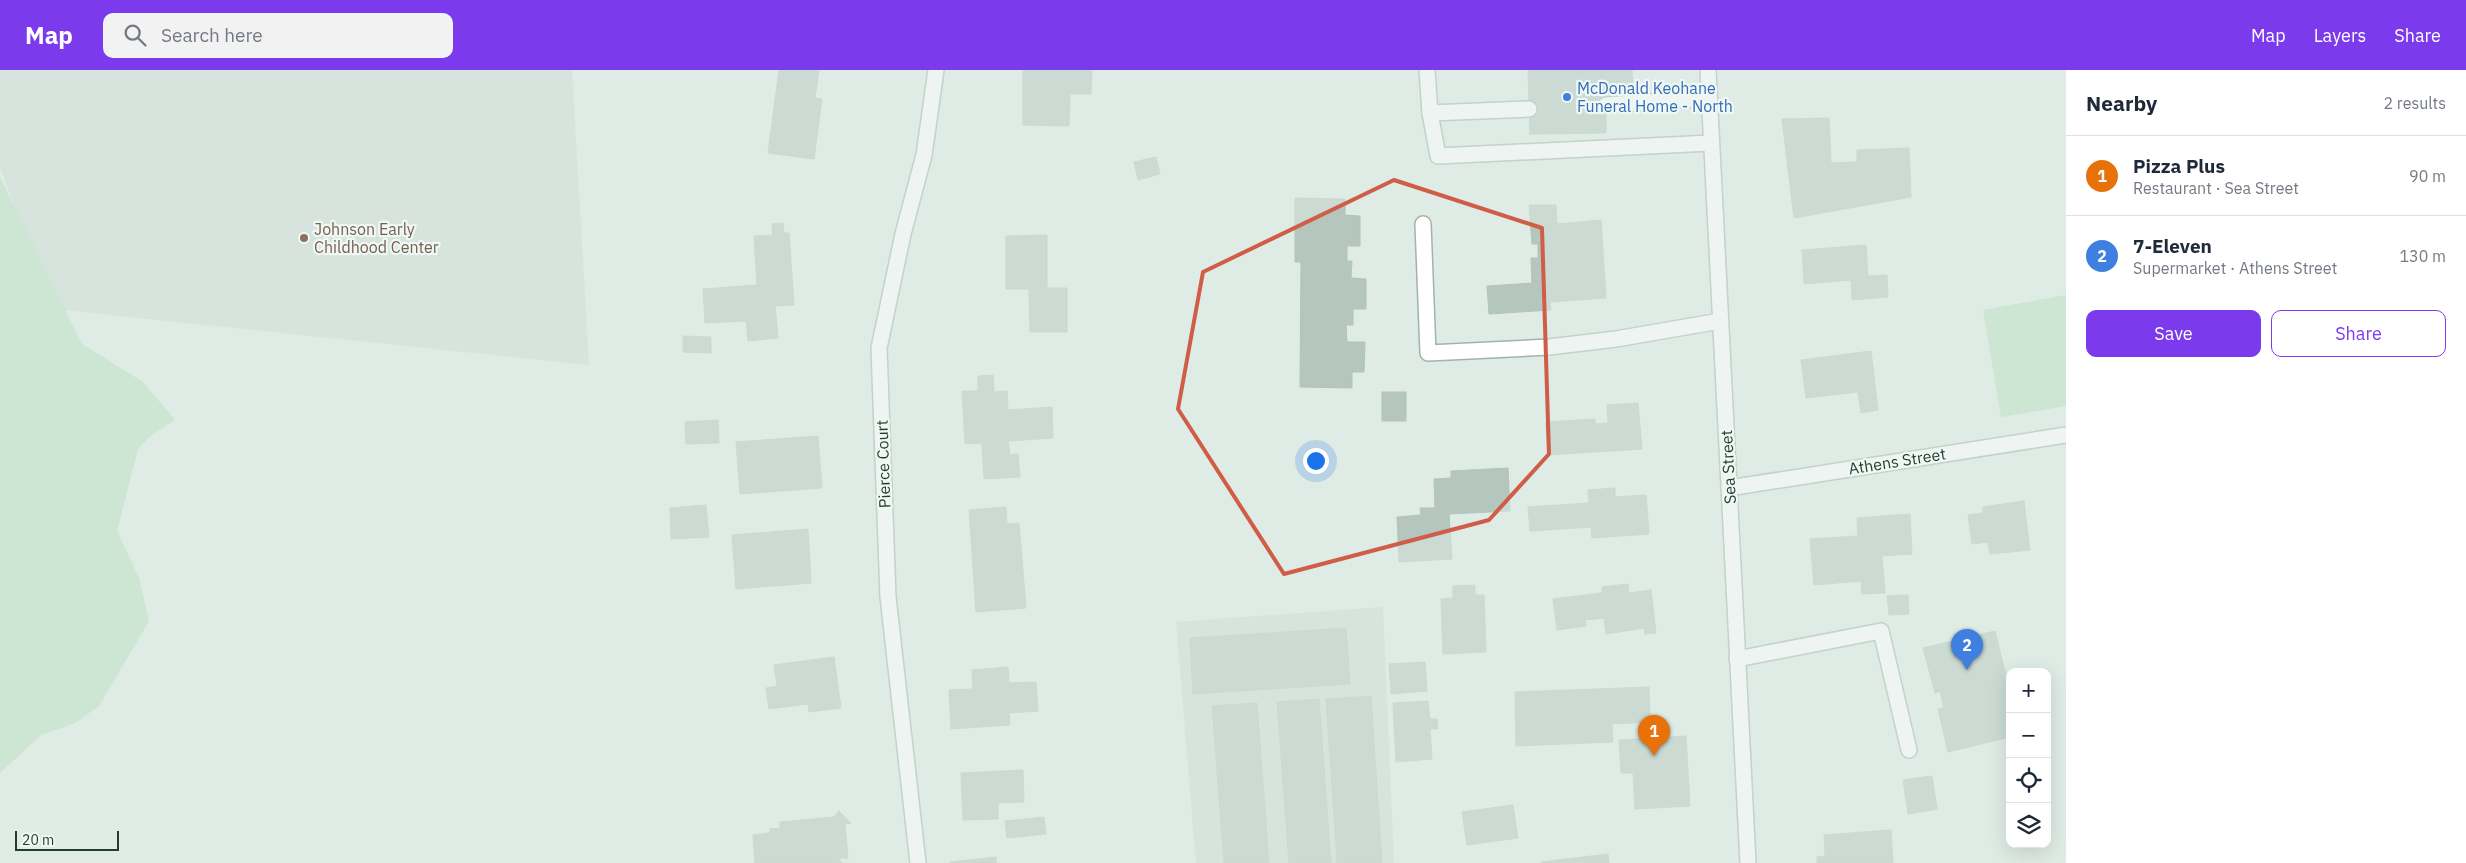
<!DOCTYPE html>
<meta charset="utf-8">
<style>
:root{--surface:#fff;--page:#f2f2f3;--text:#1f2937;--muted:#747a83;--line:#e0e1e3;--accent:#7c3aed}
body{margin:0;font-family:"IBM Plex Sans",sans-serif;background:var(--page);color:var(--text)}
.controls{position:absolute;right:15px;bottom:15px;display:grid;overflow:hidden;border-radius:10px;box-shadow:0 5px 20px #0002}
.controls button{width:45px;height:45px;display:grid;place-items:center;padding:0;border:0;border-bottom:1px solid var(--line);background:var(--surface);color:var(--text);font:25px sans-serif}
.scale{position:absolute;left:15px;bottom:12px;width:104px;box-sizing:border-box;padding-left:5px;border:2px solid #1f3d31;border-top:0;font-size:14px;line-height:18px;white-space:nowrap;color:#1f3d31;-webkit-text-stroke:4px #eff8f3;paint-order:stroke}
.you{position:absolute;left:1315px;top:390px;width:18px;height:18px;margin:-12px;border:4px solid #fff;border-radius:50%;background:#1a73e8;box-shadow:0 0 0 8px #1a73e833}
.badge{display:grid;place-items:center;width:32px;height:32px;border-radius:50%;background:var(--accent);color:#fff;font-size:16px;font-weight:700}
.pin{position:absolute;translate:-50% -41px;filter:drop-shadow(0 1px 2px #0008)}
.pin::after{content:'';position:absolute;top:26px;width:18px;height:15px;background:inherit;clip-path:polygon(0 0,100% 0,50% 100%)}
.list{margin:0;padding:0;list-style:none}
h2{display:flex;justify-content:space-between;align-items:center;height:65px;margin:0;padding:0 20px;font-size:21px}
h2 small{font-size:16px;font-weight:400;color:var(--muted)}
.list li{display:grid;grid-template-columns:32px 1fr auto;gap:15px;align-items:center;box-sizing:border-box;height:80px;padding:0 20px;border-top:1px solid var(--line)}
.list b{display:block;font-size:19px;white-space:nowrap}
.list p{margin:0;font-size:16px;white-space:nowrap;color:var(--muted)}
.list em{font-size:16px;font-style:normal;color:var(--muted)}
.actions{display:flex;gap:10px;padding:15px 20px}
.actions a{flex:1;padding:11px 0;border:1px solid var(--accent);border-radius:10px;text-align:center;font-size:18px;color:var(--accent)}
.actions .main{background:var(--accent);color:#fff}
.icon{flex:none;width:28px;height:28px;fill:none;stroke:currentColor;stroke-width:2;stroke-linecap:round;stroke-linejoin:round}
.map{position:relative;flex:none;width:2066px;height:793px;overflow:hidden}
header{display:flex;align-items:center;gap:30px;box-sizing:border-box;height:70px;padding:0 25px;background:var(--accent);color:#fff}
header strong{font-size:24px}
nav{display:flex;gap:28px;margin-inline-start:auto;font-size:18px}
.search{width:350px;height:45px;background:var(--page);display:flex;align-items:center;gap:12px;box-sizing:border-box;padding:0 18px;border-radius:10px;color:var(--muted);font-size:19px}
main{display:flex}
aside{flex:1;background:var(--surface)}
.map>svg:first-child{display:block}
.built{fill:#cddbd3}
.green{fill:#b6dfbd}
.building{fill:#b4c6bd;stroke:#b1c5bb}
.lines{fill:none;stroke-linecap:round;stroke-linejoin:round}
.minor-tunnel{stroke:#b9c8c1;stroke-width:15;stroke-dasharray:15 8;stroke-linecap:butt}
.minor-casing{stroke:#a2b3ab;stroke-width:18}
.minor{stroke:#fff;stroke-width:15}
.marked{fill:none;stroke:#d05d47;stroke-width:4;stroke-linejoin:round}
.shop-dot{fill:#3f7fe0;stroke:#eff8f3;stroke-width:2}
.education-dot{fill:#8d6e63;stroke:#eff8f3;stroke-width:2}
.labels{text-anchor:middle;stroke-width:4.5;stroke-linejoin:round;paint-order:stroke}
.shop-label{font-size:16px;fill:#366cbe;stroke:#eff8f3;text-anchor:start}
.education-label{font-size:16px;fill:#785e54;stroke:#eff8f3;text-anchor:start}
.street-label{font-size:16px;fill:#1f3d31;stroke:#eff8f3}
</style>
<header>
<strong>Map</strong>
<div class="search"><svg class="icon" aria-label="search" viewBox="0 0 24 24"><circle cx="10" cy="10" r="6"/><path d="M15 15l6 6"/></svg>Search here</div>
<nav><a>Map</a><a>Layers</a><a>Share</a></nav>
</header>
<main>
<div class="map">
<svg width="2066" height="793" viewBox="0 0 2066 793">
<rect width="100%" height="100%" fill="#dfebe5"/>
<g class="built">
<polygon points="0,0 572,0 589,295 53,239 0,97"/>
<polygon points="1383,537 1394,793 1196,793 1176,552"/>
</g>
<g class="green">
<polygon points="0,107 82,274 143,312 175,350 149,367 138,379 117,461 139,508 149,551 99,636 75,653 41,665 0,703"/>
<polygon points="2066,225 2066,336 2001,347 1983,240"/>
</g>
<g class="building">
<polygon points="779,0 819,0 815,28 822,29 814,89 768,83"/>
<polygon points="1023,0 1092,0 1091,24 1070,24 1069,56 1023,55"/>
<polygon points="1528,0 1632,0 1633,19 1606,19 1606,63 1530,64"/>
<polygon points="1829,48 1831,93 1857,92 1857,80 1909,78 1911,127 1794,148 1782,49"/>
<polygon points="1156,87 1160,104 1138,110 1134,92"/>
<polygon points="1295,128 1345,129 1345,145 1360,146 1360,176 1347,176 1347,191 1352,191 1351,208 1366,209 1366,239 1353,239 1353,255 1346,255 1347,272 1365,272 1364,302 1352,302 1352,318 1300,317 1301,192 1295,192"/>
<polygon points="1529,135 1556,135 1557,154 1601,150 1606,228 1550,232 1551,240 1489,244 1487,216 1532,213 1531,188 1538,188 1538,174 1532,174"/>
<polygon points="783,153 784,163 789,163 794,235 775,236 778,268 748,271 746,251 705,253 703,219 757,215 754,166 773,165 772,154"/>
<polygon points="1047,165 1047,218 1067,218 1067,262 1030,262 1029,219 1006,219 1006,166"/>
<polygon points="1866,175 1868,206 1887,205 1888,227 1852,230 1851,210 1804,214 1802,180"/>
<polygon points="683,266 711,267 711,283 683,282"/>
<polygon points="1871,281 1878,340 1861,343 1858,322 1806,328 1801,290"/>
<polygon points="993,305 994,322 1007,321 1008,340 1052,337 1053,368 1008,371 1010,385 1018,384 1020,407 984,409 982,373 965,374 962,321 978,321 978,306"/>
<rect x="1382" y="322" width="24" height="29"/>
<polygon points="1638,333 1642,379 1548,385 1546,352 1595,349 1595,354 1608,353 1607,335"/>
<polygon points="718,350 719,373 686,374 685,352"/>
<polygon points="818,366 822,418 740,424 736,372"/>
<polygon points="1508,398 1510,441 1449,444 1452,489 1399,492 1397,447 1421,445 1420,438 1435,438 1434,409 1451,408 1451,401"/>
<polygon points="1615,418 1615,427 1646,425 1649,464 1592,468 1591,457 1530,461 1528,437 1589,433 1588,420"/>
<polygon points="2024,431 2030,480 1990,484 1988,472 1972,474 1968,445 1983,443 1983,437"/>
<polygon points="706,435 709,467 671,469 670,438"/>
<polygon points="1006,437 1007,454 1019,453 1026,538 976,542 969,440"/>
<polygon points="1910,444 1912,484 1882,486 1885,523 1862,524 1861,511 1814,515 1810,469 1858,466 1857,448"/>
<polygon points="808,459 811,513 736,519 732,465"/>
<polygon points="1628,514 1629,523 1651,520 1656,563 1645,564 1644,558 1606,564 1604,548 1585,550 1586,556 1557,560 1553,529 1602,523 1602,517"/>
<polygon points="1475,515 1475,525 1484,525 1486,582 1443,584 1441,529 1453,528 1453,516"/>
<polygon points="1908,525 1909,544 1889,545 1887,526"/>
<polygon points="1346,558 1350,614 1193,624 1190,568"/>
<polygon points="1995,561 2010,622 2010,667 1948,682 1938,639 1944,638 1940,621 1935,623 1923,578"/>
<polygon points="834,587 841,638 809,642 808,634 769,639 766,618 777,616 774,595"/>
<polygon points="1425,592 1427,621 1391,624 1389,594"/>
<polygon points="1008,597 1009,613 1036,612 1038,641 1009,643 1010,655 951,659 949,620 973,619 972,600"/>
<polygon points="1649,617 1650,652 1612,654 1613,672 1516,676 1515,622"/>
<polygon points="1371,626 1382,793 1337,793 1326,629"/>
<polygon points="1319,629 1331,793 1289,793 1277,632"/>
<polygon points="1428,631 1430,649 1437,649 1438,659 1430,659 1432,689 1396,692 1393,633"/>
<polygon points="1257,633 1269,793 1224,793 1212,636"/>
<polygon points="1686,666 1690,736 1635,739 1633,703 1621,703 1619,670"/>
<polygon points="1023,700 1024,732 998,733 998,749 963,750 961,703"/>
<polygon points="1932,706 1937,739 1908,744 1903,710"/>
<polygon points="1513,735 1518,768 1467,775 1462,742"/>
<polygon points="839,741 851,753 845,754 848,788 838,788 842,793 755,793 753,765 770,763 770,759 780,758 780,752 834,747"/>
<polygon points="1044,747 1046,764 1007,768 1005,751"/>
<polygon points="1891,760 1893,793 1817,793 1817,787 1825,786 1824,765"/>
<polygon points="1608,784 1609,793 1541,793 1541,792"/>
<polygon points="996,787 996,793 950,793 950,792"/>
</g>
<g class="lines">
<polyline class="minor-tunnel" points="1529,39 1606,35"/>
<defs>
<g id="minor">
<polyline points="1427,0 1430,43 1529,39"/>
<polyline points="1708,0 1748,793"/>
<polyline points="1606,35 1709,28"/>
<polyline points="1430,43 1438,86 1711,73"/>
<polyline points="1423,154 1428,283 1549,277 1616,269 1720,251"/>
<polyline points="1729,418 2066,365"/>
<polyline points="1737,589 1881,561 1909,680"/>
<polyline points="918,793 888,527 879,278 903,164 924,85 936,0"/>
</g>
</defs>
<use href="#minor" class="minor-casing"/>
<use href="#minor" class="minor"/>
</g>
<path d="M0 0H2066V793H0ZM 1394,110 L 1542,158 L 1549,384 L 1489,450 L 1284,504 L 1178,339 L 1203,202 Z" fill="#dfebe5" fill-opacity=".55" fill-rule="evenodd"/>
<path class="marked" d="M 1394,110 L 1542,158 L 1549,384 L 1489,450 L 1284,504 L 1178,339 L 1203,202 Z"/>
<circle class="shop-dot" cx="1567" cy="27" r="5"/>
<circle class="education-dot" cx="304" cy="168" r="5"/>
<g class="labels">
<g class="shop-label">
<text x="1577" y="24">McDonald Keohane<tspan x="1577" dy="18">Funeral Home - North</tspan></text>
</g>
<g class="education-label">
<text x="314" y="165">Johnson Early<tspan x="314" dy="18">Childhood Center</tspan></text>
</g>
<g class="street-label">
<text transform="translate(1897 391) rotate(-9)" y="6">Athens Street</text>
<text transform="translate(883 394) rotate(-92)" y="6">Pierce Court</text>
<text transform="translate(1728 397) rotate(-93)" y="6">Sea Street</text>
</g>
</g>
</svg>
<div class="controls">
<button>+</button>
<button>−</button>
<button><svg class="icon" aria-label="locate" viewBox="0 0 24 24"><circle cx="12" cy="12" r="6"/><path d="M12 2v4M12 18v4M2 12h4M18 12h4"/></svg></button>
<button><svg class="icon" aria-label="layers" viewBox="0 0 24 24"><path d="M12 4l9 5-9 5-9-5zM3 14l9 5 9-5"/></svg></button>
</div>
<div class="scale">20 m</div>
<div class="you"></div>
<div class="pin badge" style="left:1654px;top:686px;background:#e8710a">1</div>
<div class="pin badge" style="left:1967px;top:600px;background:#3f7fe0">2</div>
</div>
<aside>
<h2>Nearby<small>2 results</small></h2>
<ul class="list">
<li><span class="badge" style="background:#e8710a">1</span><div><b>Pizza Plus</b><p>Restaurant · Sea Street</p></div><em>90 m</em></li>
<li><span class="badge" style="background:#3f7fe0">2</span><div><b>7-Eleven</b><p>Supermarket · Athens Street</p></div><em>130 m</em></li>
</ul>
<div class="actions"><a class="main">Save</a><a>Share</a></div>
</aside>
</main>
